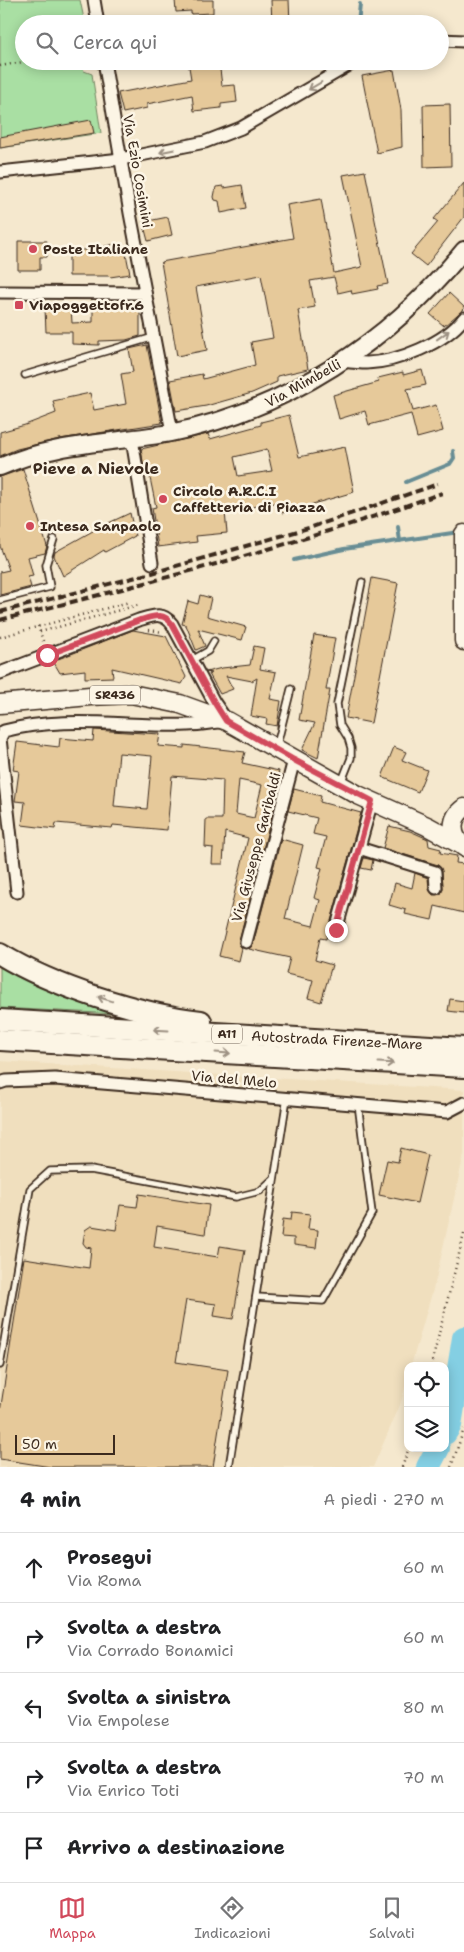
<!DOCTYPE html>
<html lang="it">
<meta charset="utf-8">
<style>
:root{--surface:#fff;--page:#f6f6f6;--text:#202124;--muted:#757577;--line:#e0e0e0;--accent:#d1495b}
body{margin:0;font-family:"Shantell Sans",sans-serif;background:var(--page);color:var(--text)}
.controls{position:absolute;right:15px;bottom:15px;display:grid;overflow:hidden;border-radius:10px;box-shadow:0 2px 12px #0003}
.controls button{width:45px;height:45px;display:grid;place-items:center;padding:0;border:0;border-bottom:1px solid var(--line);background:var(--surface);color:var(--text);font:25px sans-serif}
.scale{position:absolute;left:15px;bottom:12px;width:100px;box-sizing:border-box;padding-left:5px;border:2px solid #3b2a1e;border-top:0;font-size:14px;line-height:18px;white-space:nowrap;color:#3b2a1e;-webkit-text-stroke:4px #fcf5e5;paint-order:stroke}
.stop{position:absolute;width:15px;height:15px;margin:-11px;border:4px solid #d1495b;border-radius:50%;background:#fff}
.stop.end{background:#d1495b;border-color:#fff;box-shadow:0 1px 5px #0008}
.list{margin:0;padding:0;list-style:none}
h2{display:flex;justify-content:space-between;align-items:center;height:65px;margin:0;padding:0 20px;font-size:21px}
h2 small{font-size:16px;font-weight:400;color:var(--muted)}
.list li{display:grid;grid-template-columns:32px 1fr auto;gap:15px;align-items:center;box-sizing:border-box;height:70px;padding:0 20px;border-top:1px solid var(--line)}
.list b{display:block;font-size:19px;white-space:nowrap}
.list p{margin:0;font-size:16px;white-space:nowrap;color:var(--muted)}
.list em{font-size:16px;font-style:normal;color:var(--muted)}
.icon{flex:none;width:28px;height:28px;fill:none;stroke:currentColor;stroke-width:2;stroke-linecap:round;stroke-linejoin:round}
.map{position:relative;flex:none;width:464px;height:1467px;overflow:hidden}
.search{position:absolute;background:var(--surface);box-shadow:0 2px 12px #0003;left:15px;right:15px;top:15px;height:55px;display:flex;align-items:center;gap:12px;box-sizing:border-box;padding:0 18px;border-radius:28px;color:var(--muted);font-size:19px}
.sheet{height:415px;background:var(--surface)}
nav{display:flex;justify-content:space-around;align-items:center;box-sizing:border-box;height:70px;border-top:1px solid var(--line);background:var(--surface);font-size:14px;color:var(--muted)}
nav a{display:grid;justify-items:center;gap:2px}
nav .on{color:var(--accent)}
.map>svg:first-child{display:block}
.built{fill:#f0dfbe}
.green{fill:#a9dfa3;stroke:#728460}
.lines{fill:none;stroke-linecap:round;stroke-linejoin:round}
.stream{stroke:#678d94;stroke-width:4}
.river{stroke:#84cfe3;stroke-width:24}
.building{fill:#e6c99a;stroke:#3b2a1e;fill-rule:evenodd}
.lane-casing{stroke:#3b2a1e;stroke-width:9}
.street-casing{stroke:#3b2a1e;stroke-width:15}
.secondary-casing{stroke:#3b2a1e;stroke-width:20}
.primary-casing{stroke:#3b2a1e;stroke-width:21}
.highway-casing{stroke:#3b2a1e;stroke-width:24}
.path{stroke:#3b2a1e;stroke-width:2.5;stroke-dasharray:1 4;stroke-linecap:butt}
.lane{stroke:#fcf5e5;stroke-width:5.5}
.street{stroke:#fcf5e5;stroke-width:11}
.secondary{stroke:#fcf5e5;stroke-width:16}
.primary{stroke:#fcf5e5;stroke-width:18}
.highway{stroke:#fcf5e5;stroke-width:20}
.rail{stroke:#3b2a1e;stroke-width:4;stroke-dasharray:8 4;stroke-linecap:butt}
.oneway{stroke:#9c9082}
.route{stroke:#d1495b;stroke-width:6}
.poi-dot{fill:#d1495b;stroke:#fcf5e5;stroke-width:2}
.labels{text-anchor:middle;stroke-width:5;stroke-linejoin:round;paint-order:stroke}
.shield{fill:#fcf5e5;stroke:#75675a;stroke-width:1}
.shield-label{font-size:12px;font-weight:bold;fill:#3b2a1e}
.street-label{font-size:14px;fill:#3b2a1e;stroke:#fcf5e5}
.poi-label{font-size:14px;font-weight:bold;fill:#3b2a1e;stroke:#fcf5e5;text-anchor:start}
.quarter-label{font-size:16px;font-weight:bold;fill:#3b2a1e;stroke:#fcf5e5}
</style>
<div class="map">
<svg width="464" height="1467" viewBox="0 0 464 1467">
<rect width="100%" height="100%" fill="#f5e8ce"/>
<filter id="ink" filterUnits="userSpaceOnUse"><feTurbulence type="fractalNoise" baseFrequency=".02" numOctaves="2"/><feDisplacementMap in="SourceGraphic" scale="10" xChannelSelector="R" yChannelSelector="G"/><feConvolveMatrix kernelMatrix="1 2 1 2 8 2 1 2 1" color-interpolation-filters="sRGB"/></filter>
<g filter="url(#ink)">
<polygon class="built" points="0,1061 464,1090 464,1154 436,1279 411,1366 408,1366 408,1378 400,1405 373,1467 0,1467"/>
<g class="green">
<polygon points="0,0 80,0 85,24 24,24 24,61 76,61 84,71 92,74 101,133 0,148"/>
<polygon points="0,962 49,987 117,1014 0,1008"/>
</g>
<g class="lines">
<g class="stream">
<polyline points="358,24 360,4"/>
<polyline points="406,482 450,464 454,458 453,451"/>
<polyline points="398,527 400,541"/>
<polyline points="294,560 344,549 459,532"/>
</g>
<g class="river">
<polyline points="445,1433 450,1425 464,1338"/>
<polyline points="428,1467 438,1448"/>
</g>
</g>
<g class="building">
<polygon points="175,0 213,0 213,13 191,14 191,11 176,12"/>
<polygon points="271,0 289,0 290,24 272,24"/>
<polygon points="188,61 219,61 222,86 235,85 237,102 221,104 221,108 194,111 192,95 147,104 147,108 123,113 118,93 191,79"/>
<polygon points="394,70 401,110 402,147 377,153 362,76"/>
<polygon points="450,104 451,166 424,167 423,105"/>
<polygon points="91,120 94,133 0,148 0,137"/>
<polygon points="365,171 388,284 377,286 378,289 352,294 351,290 338,293 334,277 310,281 315,307 298,310 308,369 277,376 277,382 252,393 206,406 176,411 170,380 202,374 203,379 255,365 251,342 273,338 261,275 196,287 207,350 177,356 161,262 293,238 287,205 321,199 334,273 362,267 343,175"/>
<polygon points="464,183 464,217 426,266 411,254 438,222 434,219"/>
<polygon points="242,185 246,208 221,213 219,201 215,200 214,197 216,187 223,186 224,188"/>
<polygon points="168,217 172,235 148,241 143,222"/>
<polygon points="18,241 47,241 47,257 40,257 40,270 18,270"/>
<polygon points="115,244 116,251 125,249 130,274 110,277 109,276 69,276 69,250 88,250"/>
<polygon points="449,293 464,307 464,309 444,326 430,314"/>
<polygon points="71,307 72,323 93,322 93,308 140,308 140,336 126,340 99,341 99,345 72,344 72,332 46,332 45,308"/>
<polygon points="147,345 162,423 60,439 17,449 0,456 0,432 25,425 56,413 53,401 90,393 94,410 126,404 121,374 133,372 129,349"/>
<polygon points="422,370 426,385 407,389 413,411 436,405 443,431 417,438 411,414 369,425 365,411 339,419 333,395 379,382 378,378 403,372 403,375"/>
<path d="M 289,415 L 299,457 L 345,447 L 354,492 L 282,513 L 279,502 L 225,512 L 227,533 L 196,536 L 197,542 L 158,547 L 152,508 L 156,507 L 149,473 L 145,474 L 141,449 L 208,434 L 210,439 L 261,425 L 261,422 ZM 267,449 L 272,471 L 238,476 L 234,457 Z"/>
<polygon points="23,469 47,546 45,553 28,557 33,576 28,577 31,587 0,595 0,572 9,570 0,546 0,477"/>
<polygon points="130,513 135,536 105,552 104,550 63,576 54,556 55,552 100,527"/>
<polygon points="372,578 398,583 371,723 346,718"/>
<polygon points="200,595 211,598 207,616 246,627 242,640 198,629 205,646 196,650 186,625 182,624 188,601 198,604"/>
<polygon points="133,630 166,636 186,677 182,684 112,668 113,677 85,678 85,670 60,673 53,661"/>
<polygon points="314,635 335,638 326,690 330,690 318,758 302,750 315,723 299,720"/>
<polygon points="254,646 264,648 260,669 276,672 270,699 281,701 277,726 266,724 267,719 251,716 257,678 252,681 226,676 233,689 220,694 209,674 211,673 206,672 222,668 250,665"/>
<path d="M 94,730 L 160,734 L 158,746 L 184,748 L 184,745 L 245,752 L 242,763 L 279,771 L 276,784 L 280,785 L 239,940 L 239,944 L 242,948 L 239,961 L 219,956 L 248,838 L 225,832 L 223,864 L 212,864 L 213,848 L 205,847 L 206,819 L 222,819 L 223,780 L 172,776 L 167,830 L 113,825 L 112,828 L 56,823 L 55,829 L 22,825 L 25,802 L 15,801 L 19,771 L 13,770 L 17,742 L 59,747 L 60,738 L 93,741 ZM 119,753 L 152,756 L 147,809 L 114,806 ZM 239,780 L 262,785 L 254,818 L 236,814 Z"/>
<polygon points="394,747 406,752 402,760 427,770 418,792 382,777"/>
<polygon points="294,789 321,796 320,802 361,813 326,939 320,938 315,960 332,965 321,1002 308,998 313,980 286,974 290,958 249,949 253,944 281,839 303,845 285,919 313,926 320,900 314,898 322,868 318,867 326,837 313,834 317,818 288,811"/>
<polygon points="389,826 410,831 428,839 429,846 441,849 440,853 457,856 456,863 464,864 464,913 435,906 432,920 405,914 406,910 389,905 395,883 412,888 415,873 428,878 429,889 433,895 441,894 443,888 442,871 438,865 383,848"/>
<polygon points="364,858 373,860 371,870 361,868"/>
<polygon points="450,999 464,1001 464,1013 448,1011"/>
<polygon points="401,1148 428,1155 417,1203 379,1195 387,1160 398,1162"/>
<polygon points="139,1194 209,1205 205,1234 157,1226 154,1247 218,1257 220,1246 245,1250 233,1319 214,1316 216,1304 186,1300 176,1362 228,1370 213,1467 51,1467 0,1459 0,1412 24,1258 89,1268 91,1248 86,1247 83,1243 85,1230 91,1226 116,1230 120,1205 137,1207"/>
<polygon points="292,1212 310,1214 308,1229 318,1230 316,1248 294,1245 294,1238 281,1237 283,1219 291,1220"/>
</g>
<g class="lines">
<defs>
<g id="lane">
<polyline points="25,375 154,337"/>
<polyline points="0,600 50,587 46,565 54,539"/>
<polyline points="192,660 208,651 214,641"/>
<polyline points="277,745 291,689"/>
<polyline points="341,783 351,758 351,748 348,738 340,725 337,704 362,582"/>
<polyline points="256,1297 323,1301 372,1213 358,1104"/>
<polyline points="0,1365 30,1189 50,1171 91,1170 236,1197 260,1191 274,1178"/>
<polyline points="229,1467 287,1098"/>
</g>
<g id="street">
<polyline points="94,0 98,24"/>
<polyline points="440,40 464,41"/>
<polyline points="104,61 130,213 172,432"/>
<polyline points="0,172 121,159 205,142 241,128 356,61"/>
<polyline points="0,292 145,293"/>
<path d="M 343,361 C 351,362 359,363 367,363 C 398,362 445,343 464,318"/>
<polyline points="132,439 152,563"/>
<path d="M 0,673 L 139,620 C 152,616 163,611 172,624 L 214,702 L 227,721 C 214,722 201,725 188,725 C 128,727 63,715 4,731 L 0,738 L 17,892"/>
<polyline points="359,848 435,872 436,888"/>
<polyline points="336,930 372,801"/>
<polyline points="246,942 294,760"/>
<polyline points="0,1083 6,1081 55,1079 447,1112 464,1103"/>
</g>
<path id="secondary" d="M 0,467 C 53,443 114,443 170,433 C 287,410 390,341 464,250"/>
<g id="primary">
<polyline points="464,534 464,641"/>
<polyline points="0,704 90,696 131,694 180,704 227,721 358,795 427,826 458,843"/>
<path d="M 464,847 C 450,836 450,818 464,808"/>
</g>
<g id="highway">
<path d="M 0,954 C 54,987 139,1014 201,1021"/>
<polyline points="0,1020 464,1048"/>
<polyline points="0,1040 464,1067"/>
</g>
</defs>
<use href="#lane" class="lane-casing"/>
<use href="#street" class="street-casing"/>
<use href="#secondary" class="secondary-casing"/>
<use href="#primary" class="primary-casing"/>
<use href="#highway" class="highway-casing"/>
<g class="path">
<polyline points="0,66 29,61"/>
<polyline points="38,626 44,644"/>
<polyline points="149,630 163,632"/>
<polyline points="40,632 138,605 138,607"/>
<polyline points="0,637 129,602"/>
<polyline points="431,1366 464,1234"/>
<polyline points="402,1467 409,1448"/>
<polyline points="451,1467 464,1429"/>
</g>
<use href="#lane" class="lane"/>
<use href="#street" class="street"/>
<use href="#secondary" class="secondary"/>
<use href="#primary" class="primary"/>
<use href="#highway" class="highway"/>
<g class="rail">
<polyline points="0,612 152,573 312,527 438,484"/>
<path d="M 0,620 C 148,583 298,545 442,493"/>
</g>
</g>
<defs><path id="oneway-shaft" d="M-6 0H5M1.5-3L5.5 0L1.5 3" fill="none" stroke-width="1.6" stroke-linecap="round" stroke-linejoin="round" transform="scale(1.25)"/></defs>
<g class="oneway">
<use href="#oneway-shaft" transform="translate(315 86) rotate(149)"/>
<use href="#oneway-shaft" transform="translate(167 151) rotate(168)"/>
<use href="#oneway-shaft" transform="translate(443 335) rotate(-36)"/>
<use href="#oneway-shaft" transform="translate(105 999) rotate(-163)"/>
<use href="#oneway-shaft" transform="translate(161 1030) rotate(-177)"/>
<use href="#oneway-shaft" transform="translate(223 1053) rotate(4)"/>
<use href="#oneway-shaft" transform="translate(386 1063) rotate(3)"/>
</g>
</g>
<g class="lines" filter="url(#ink)">
<path class="route" d="M 47,655 L 140,620 C 152,617 163,611 172,624 L 214,702 L 226,721 L 294,760 L 372,801 L 336,930"/>
</g>
<g class="poi-dot">
<circle cx="33" cy="249" r="5"/>
<rect x="14" y="300" width="10" height="10" rx="2.5"/>
<circle cx="163" cy="499" r="5"/>
<circle cx="30" cy="526" r="5"/>
</g>
<g class="labels">
<g class="shield">
<rect x="90" y="685.5" width="50" height="19" rx="4"/>
<rect x="212" y="1024.5" width="30" height="19" rx="4"/>
</g>
<g class="shield-label">
<text x="115" y="699">SR436</text>
<text x="227" y="1038">A11</text>
</g>
<g class="street-label">
<text transform="translate(138 171) rotate(80)" y="5">Via Ezio Cosimini</text>
<text transform="translate(303 383) rotate(-29)" y="5">Via Mimbelli</text>
<text transform="translate(256 847) rotate(-75)" y="5">Via Giuseppe Garibaldi</text>
<text transform="translate(337 1040) rotate(3)" y="5">Autostrada Firenze-Mare</text>
<text transform="translate(234 1079) rotate(5)" y="5">Via del Melo</text>
</g>
<g class="poi-label">
<text x="43" y="254">Poste Italiane</text>
<text x="29" y="310">Viapoggettofr.6</text>
<text x="173" y="496">Circolo A.R.C.I<tspan x="173" dy="16">Caffetteria di Piazza</tspan></text>
<text x="40" y="531">Intesa Sanpaolo</text>
</g>
<g class="quarter-label">
<text x="96" y="474">Pieve a Nievole</text>
</g>
</g>
</svg>
<div class="controls">
<button><svg class="icon" aria-label="locate" viewBox="0 0 24 24"><circle cx="12" cy="12" r="6"/><path d="M12 2v4M12 18v4M2 12h4M18 12h4"/></svg></button>
<button><svg class="icon" aria-label="layers" viewBox="0 0 24 24"><path d="M12 4l9 5-9 5-9-5zM3 14l9 5 9-5"/></svg></button>
</div>
<div class="scale">50 m</div>
<div class="stop" style="left:47px;top:655px"></div>
<div class="stop end" style="left:336px;top:930px"></div>
<div class="search"><svg class="icon" aria-label="search" viewBox="0 0 24 24"><circle cx="10" cy="10" r="6"/><path d="M15 15l6 6"/></svg>Cerca qui</div>
</div>
<section class="sheet">
<h2>4 min<small>A piedi · 270 m</small></h2>
<ul class="list">
<li><svg class="icon" aria-label="ahead" viewBox="0 0 24 24"><path d="M12 20V5M6 11l6-6 6 6"/></svg><div><b>Prosegui</b><p>Via Roma</p></div><em>60 m</em></li>
<li><svg class="icon" aria-label="right" viewBox="0 0 24 24"><path d="M7 20v-9h11M14 6l5 5-5 5"/></svg><div><b>Svolta a destra</b><p>Via Corrado Bonamici</p></div><em>60 m</em></li>
<li><svg class="icon" aria-label="left" viewBox="0 0 24 24"><path d="M17 20v-9H6M10 6l-5 5 5 5"/></svg><div><b>Svolta a sinistra</b><p>Via Empolese</p></div><em>80 m</em></li>
<li><svg class="icon" aria-label="right" viewBox="0 0 24 24"><path d="M7 20v-9h11M14 6l5 5-5 5"/></svg><div><b>Svolta a destra</b><p>Via Enrico Toti</p></div><em>70 m</em></li>
<li><svg class="icon" aria-label="arrive" viewBox="0 0 24 24"><path d="M6 21V4h12l-3 4 3 4H6"/></svg><div><b>Arrivo a destinazione</b></div></li>
</ul>
</section>
<nav>
<a class="on"><svg class="icon" aria-label="map" viewBox="0 0 24 24"><path d="M3 6l6-2 6 2 6-2v14l-6 2-6-2-6 2zM9 4v14M15 6v14"/></svg>Mappa</a>
<a><svg class="icon" aria-label="directions" viewBox="0 0 24 24"><path d="M12 3l9 9-9 9-9-9zM9 14v-3h6M13 9l2 2-2 2"/></svg>Indicazioni</a>
<a><svg class="icon" aria-label="saved" viewBox="0 0 24 24"><path d="M7 4h10v16l-5-4-5 4z"/></svg>Salvati</a>
</nav>
